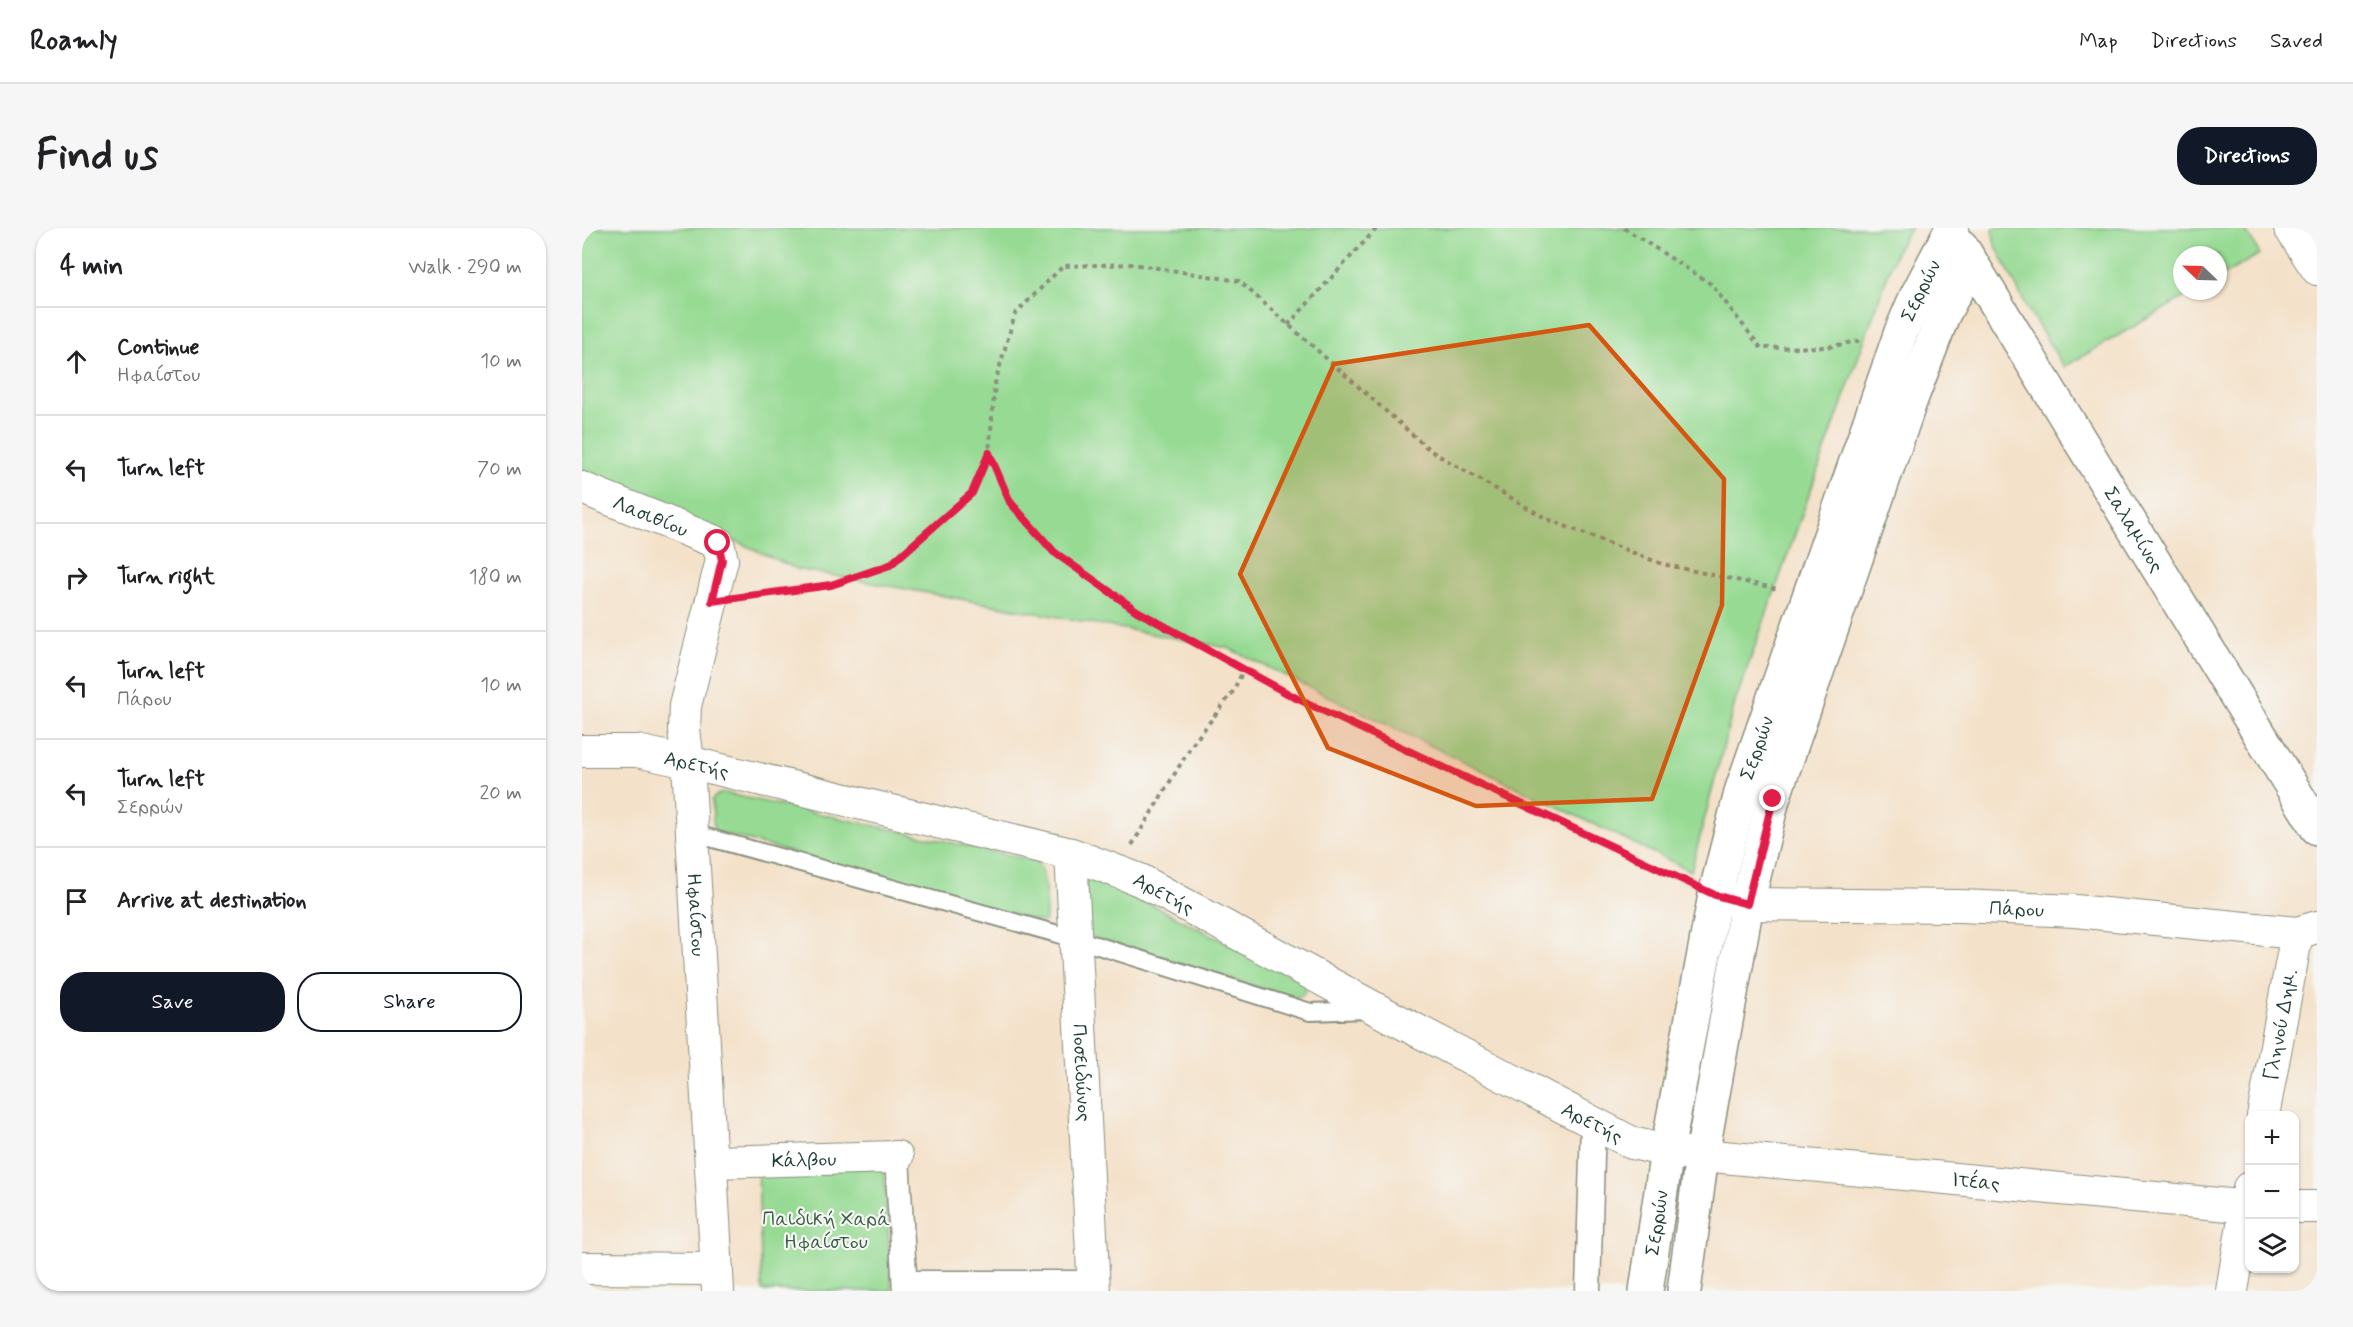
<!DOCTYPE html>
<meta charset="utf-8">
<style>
:root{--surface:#fff;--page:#f6f6f6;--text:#202124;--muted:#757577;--line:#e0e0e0;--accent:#111827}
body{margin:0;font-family:Mynerve,sans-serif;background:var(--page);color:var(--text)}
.controls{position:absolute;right:18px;bottom:18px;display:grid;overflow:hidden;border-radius:12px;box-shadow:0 2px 4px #0004}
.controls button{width:54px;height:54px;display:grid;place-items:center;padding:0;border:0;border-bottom:2px solid var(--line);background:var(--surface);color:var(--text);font:30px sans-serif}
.compass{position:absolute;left:1591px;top:18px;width:54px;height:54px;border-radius:50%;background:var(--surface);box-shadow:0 2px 4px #0004;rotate:293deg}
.stop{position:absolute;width:18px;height:18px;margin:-14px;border:4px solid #e11d48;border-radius:50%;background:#fff}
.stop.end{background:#e11d48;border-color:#fff;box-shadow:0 2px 6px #0008}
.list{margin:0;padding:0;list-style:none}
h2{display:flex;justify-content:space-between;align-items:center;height:78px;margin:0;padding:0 24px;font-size:26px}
h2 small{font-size:20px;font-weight:400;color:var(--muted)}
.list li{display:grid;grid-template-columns:39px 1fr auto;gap:18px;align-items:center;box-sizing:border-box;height:108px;padding:0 24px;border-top:2px solid var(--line)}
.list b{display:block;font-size:22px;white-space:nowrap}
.list p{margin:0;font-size:20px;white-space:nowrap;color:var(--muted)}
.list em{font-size:20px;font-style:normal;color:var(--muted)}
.actions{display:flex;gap:12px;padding:18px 24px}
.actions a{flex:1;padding:14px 0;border:2px solid var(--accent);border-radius:24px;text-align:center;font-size:21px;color:var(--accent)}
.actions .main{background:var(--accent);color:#fff}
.icon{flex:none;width:33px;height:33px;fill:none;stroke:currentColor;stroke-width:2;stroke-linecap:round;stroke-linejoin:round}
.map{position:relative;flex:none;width:1735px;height:1063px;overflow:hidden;border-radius:24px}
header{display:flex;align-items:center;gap:36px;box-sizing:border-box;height:84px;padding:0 30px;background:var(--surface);border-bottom:2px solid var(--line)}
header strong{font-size:28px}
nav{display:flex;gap:33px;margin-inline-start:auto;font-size:21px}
.intro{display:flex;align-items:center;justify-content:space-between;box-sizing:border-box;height:144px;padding:0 36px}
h1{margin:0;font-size:42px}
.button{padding:15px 27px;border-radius:24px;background:var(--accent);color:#fff;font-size:21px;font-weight:700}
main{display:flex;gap:36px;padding:0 36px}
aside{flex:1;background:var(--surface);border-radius:24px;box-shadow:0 2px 4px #0004}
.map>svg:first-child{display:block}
.green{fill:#96da93;stroke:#5a8c64;stroke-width:1.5}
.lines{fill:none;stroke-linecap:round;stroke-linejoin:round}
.service-casing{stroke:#8a8f7e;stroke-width:20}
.pedestrian-casing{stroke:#8a8f7e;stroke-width:27}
.minor-casing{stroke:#8a8f7e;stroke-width:34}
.tertiary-casing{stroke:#8a8f7e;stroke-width:36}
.path{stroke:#8a8f7e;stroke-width:4;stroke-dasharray:4.5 4.5;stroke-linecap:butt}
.service{stroke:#fff;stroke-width:16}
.pedestrian{stroke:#fff;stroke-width:24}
.minor{stroke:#fff;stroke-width:32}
.tertiary{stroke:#fff;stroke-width:33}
.route{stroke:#e11d48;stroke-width:8}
.marked{fill:#d45610;fill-opacity:0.2;stroke:#d45610;stroke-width:4.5;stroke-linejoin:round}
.labels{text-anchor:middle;stroke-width:4.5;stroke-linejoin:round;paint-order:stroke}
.street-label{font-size:20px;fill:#1f3d34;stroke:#f6f6f2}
.park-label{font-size:20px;fill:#375c47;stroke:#f6f6f2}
</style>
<header>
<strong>Roamly</strong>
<nav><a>Map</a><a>Directions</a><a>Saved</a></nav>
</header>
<div class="intro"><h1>Find us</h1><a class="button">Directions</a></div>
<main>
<aside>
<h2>4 min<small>Walk · 290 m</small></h2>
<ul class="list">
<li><svg class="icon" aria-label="ahead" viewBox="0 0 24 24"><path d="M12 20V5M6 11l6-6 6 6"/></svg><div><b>Continue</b><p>Ηφαίστου</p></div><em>10 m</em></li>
<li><svg class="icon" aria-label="left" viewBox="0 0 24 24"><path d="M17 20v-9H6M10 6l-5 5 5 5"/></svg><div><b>Turn left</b></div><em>70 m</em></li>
<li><svg class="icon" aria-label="right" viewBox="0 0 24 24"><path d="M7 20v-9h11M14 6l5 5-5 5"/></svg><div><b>Turn right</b></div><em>180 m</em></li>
<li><svg class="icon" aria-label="left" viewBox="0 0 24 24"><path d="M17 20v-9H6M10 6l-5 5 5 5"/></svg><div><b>Turn left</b><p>Πάρου</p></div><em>10 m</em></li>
<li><svg class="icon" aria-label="left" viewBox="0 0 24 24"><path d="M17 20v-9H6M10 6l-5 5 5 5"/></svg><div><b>Turn left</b><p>Σερρών</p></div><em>20 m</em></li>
<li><svg class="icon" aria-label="arrive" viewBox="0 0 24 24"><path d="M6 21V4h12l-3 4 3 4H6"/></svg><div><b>Arrive at destination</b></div></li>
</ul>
<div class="actions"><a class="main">Save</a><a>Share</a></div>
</aside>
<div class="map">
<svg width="1735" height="1063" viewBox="0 0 1735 1063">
<rect width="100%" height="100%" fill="#f6f6f2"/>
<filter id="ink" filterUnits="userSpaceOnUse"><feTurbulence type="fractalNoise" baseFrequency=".0167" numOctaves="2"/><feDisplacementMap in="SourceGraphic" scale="12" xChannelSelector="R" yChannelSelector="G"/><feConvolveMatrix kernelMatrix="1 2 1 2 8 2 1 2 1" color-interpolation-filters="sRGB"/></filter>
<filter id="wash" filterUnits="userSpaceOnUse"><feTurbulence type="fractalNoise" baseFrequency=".008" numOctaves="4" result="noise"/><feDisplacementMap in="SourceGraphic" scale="24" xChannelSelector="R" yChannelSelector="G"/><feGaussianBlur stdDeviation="1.35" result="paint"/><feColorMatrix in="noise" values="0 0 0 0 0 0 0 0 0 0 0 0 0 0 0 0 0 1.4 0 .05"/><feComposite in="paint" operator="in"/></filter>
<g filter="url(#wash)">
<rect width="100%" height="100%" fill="#f4e1c9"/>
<g class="green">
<polygon points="0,0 1329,0 1315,21 1153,474 1109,643 646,420 215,341 0,243"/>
<polygon points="1411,0 1662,0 1678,26 1636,50 1636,27 1600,27 1600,63 1613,63 1482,139 1445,80 1412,14"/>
<path d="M 142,565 L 454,633 C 466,648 463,671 464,689 L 463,693 L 458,694 L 132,603 L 130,572 L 135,567 Z"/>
<polygon points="496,650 519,651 712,749 722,756 724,763 720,768 711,770 490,703"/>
<polygon points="302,939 310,1063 180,1063 176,943"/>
</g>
</g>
<g filter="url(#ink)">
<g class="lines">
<defs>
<polyline id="service" points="110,605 494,711 728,784 786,782"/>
<g id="pedestrian">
<polyline points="315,929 323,1063"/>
<polyline points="323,1055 512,1055"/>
<polyline points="1006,1063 1011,895"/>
</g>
<g id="minor">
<polyline points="1708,0 1735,41"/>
<path id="s1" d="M 0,260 L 136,315 L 140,332 L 103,478 L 102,501 L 106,534 L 136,1063"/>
<path id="s2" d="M 0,523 L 55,523 L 106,534 L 489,626 L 558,652 L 796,782 L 1050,915 L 1085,923 L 1120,927 L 1668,979"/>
<path id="s3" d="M 489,626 L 512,1063"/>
<path id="s4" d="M 1140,668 L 1165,676 L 1378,678 L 1493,683 L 1715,705 L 1735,699"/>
<path id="s5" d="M 1681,888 L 1715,705"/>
<path id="s6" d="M 129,934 L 315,929"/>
<polyline points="1712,979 1735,979"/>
<polyline points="0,1040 135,1041"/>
<polyline points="1650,1063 1667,960"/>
</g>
<g id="tertiary">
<path id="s7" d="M 1379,18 L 1735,600"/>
<path id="s8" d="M 1064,1063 L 1085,923 L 1133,667 L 1160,561 L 1319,104 L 1334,69 L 1370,0"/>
<polyline points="1102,1063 1120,927 1165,676 1191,571 1328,174 1361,87 1389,34"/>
</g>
</defs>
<use href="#service" class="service-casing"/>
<use href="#pedestrian" class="pedestrian-casing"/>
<use href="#minor" class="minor-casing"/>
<use href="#tertiary" class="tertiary-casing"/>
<g class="path">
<polyline points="1042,0 1129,56 1179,120 1246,119 1281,112"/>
<polyline points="706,97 795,0"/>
<polyline points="407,226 428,274 472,324 555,383 714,470 1104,653"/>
<polyline points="164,368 249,357 308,337 390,265 407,225 413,155 433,86 481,38 551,36 657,53 849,223 965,291 1080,336 1196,361"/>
<polyline points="550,617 610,517 650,465 661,443"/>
</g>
<use href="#service" class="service"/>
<use href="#pedestrian" class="pedestrian"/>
<use href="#minor" class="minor"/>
<use href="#tertiary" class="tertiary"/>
</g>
</g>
<g class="lines" filter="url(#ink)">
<polyline class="route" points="136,315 140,332 130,373 249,357 308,337 390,265 407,225 428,274 472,324 555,383 714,470 1133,667 1165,676 1191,571"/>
</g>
<path class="marked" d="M 1007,97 L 1142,251 L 1140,377 L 1070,571 L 894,578 L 746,520 L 658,346 L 752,136 Z"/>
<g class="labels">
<g class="street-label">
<text dy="7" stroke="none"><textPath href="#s8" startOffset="1041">Σερρών</textPath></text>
<text dy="7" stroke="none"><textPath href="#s1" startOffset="74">Λασιθίου</textPath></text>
<text dy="7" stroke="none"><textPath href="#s7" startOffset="332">Σαλαμίνος</textPath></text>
<text dy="7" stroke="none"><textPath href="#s8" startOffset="555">Σερρών</textPath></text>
<text dy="7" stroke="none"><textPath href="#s2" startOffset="116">Αρετής</textPath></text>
<text dy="7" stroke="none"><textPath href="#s2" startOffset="602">Αρετής</textPath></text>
<text dy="7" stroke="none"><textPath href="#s4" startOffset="296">Πάρου</textPath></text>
<text dy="7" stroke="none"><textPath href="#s1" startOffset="524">Ηφαίστου</textPath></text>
<text dy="7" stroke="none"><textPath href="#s5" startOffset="93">Γληνού Δημ.</textPath></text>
<text dy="7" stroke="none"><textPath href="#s3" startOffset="219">Ποσειδώνος</textPath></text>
<text dy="7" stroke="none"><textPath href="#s2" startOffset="1088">Αρετής</textPath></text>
<text dy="7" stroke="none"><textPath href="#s6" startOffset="93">Κάλβου</textPath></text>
<text dy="7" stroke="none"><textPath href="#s2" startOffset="1479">Ιτέας</textPath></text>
<text dy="7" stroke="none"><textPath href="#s8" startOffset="69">Σερρών</textPath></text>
</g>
<g class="park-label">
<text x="244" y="997">Παιδική Χαρά<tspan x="244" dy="23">Ηφαίστου</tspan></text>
</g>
</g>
</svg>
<div class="controls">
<button>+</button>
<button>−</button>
<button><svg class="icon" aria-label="layers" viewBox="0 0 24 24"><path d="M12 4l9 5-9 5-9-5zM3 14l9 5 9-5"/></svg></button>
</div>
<svg class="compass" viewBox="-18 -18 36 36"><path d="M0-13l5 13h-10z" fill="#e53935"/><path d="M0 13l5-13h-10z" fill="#757577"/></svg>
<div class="stop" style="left:136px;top:315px"></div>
<div class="stop end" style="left:1191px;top:571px"></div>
</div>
</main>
